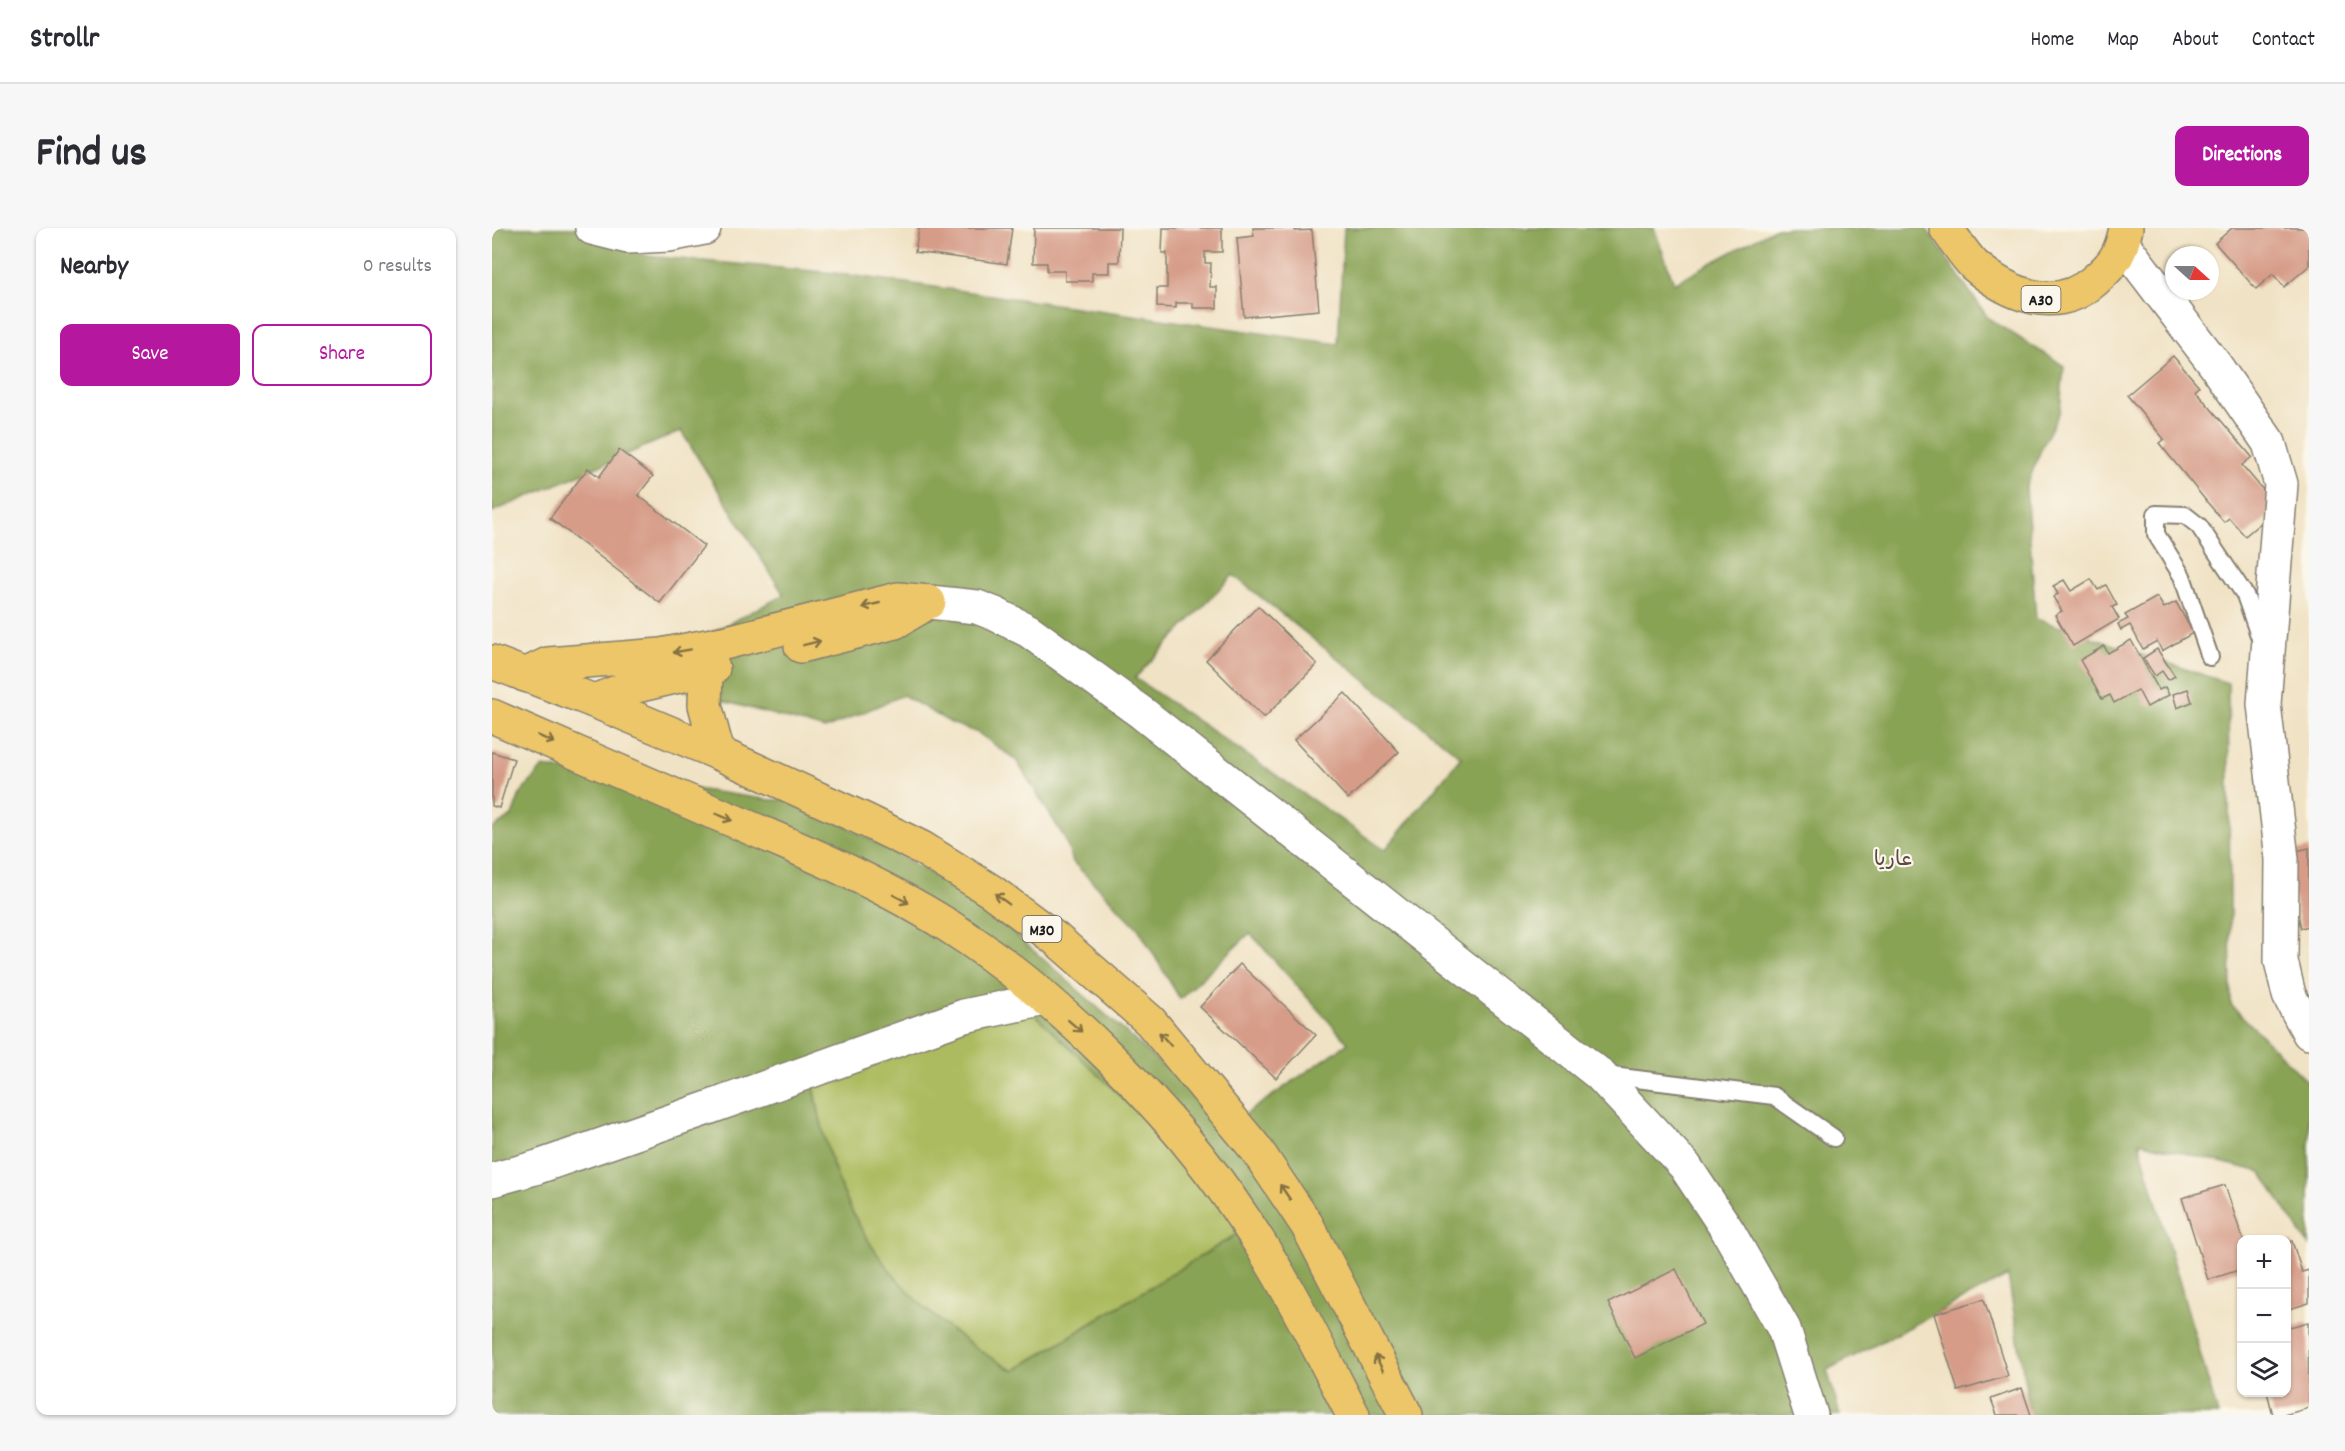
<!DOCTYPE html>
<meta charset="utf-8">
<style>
:root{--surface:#fff;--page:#f7f7f7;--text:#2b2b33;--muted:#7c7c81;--line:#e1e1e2;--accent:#b5179e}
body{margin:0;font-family:Dekko,"Playpen Sans Arabic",sans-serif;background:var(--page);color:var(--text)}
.controls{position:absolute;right:18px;bottom:18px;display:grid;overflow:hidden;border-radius:12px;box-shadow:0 2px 4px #0004}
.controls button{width:54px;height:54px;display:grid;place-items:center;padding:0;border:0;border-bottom:2px solid var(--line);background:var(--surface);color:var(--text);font:30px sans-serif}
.compass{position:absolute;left:1673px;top:18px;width:54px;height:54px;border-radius:50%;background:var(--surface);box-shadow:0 2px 4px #0004;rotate:111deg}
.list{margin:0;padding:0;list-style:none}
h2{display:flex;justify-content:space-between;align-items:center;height:78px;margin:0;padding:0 24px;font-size:26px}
h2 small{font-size:20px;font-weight:400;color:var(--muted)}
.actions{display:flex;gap:12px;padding:18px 24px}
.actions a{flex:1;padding:14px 0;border:2px solid var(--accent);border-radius:12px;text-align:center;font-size:21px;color:var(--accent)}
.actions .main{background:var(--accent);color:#fff}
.icon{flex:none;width:33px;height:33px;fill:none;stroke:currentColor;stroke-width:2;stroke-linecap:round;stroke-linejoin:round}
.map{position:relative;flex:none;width:1817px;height:1187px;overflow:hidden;border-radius:12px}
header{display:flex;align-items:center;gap:36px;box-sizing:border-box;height:84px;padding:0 30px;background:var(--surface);border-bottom:2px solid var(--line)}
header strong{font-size:28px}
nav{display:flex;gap:33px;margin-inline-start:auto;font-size:21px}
.intro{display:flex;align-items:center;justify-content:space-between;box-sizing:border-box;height:144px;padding:0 36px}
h1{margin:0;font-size:42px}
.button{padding:15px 27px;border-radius:12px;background:var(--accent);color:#fff;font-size:21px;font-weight:700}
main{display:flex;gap:36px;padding:0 36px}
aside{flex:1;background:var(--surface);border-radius:12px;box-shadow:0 2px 4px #0004}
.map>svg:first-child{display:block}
.green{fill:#acbb5e;stroke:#646c3d;stroke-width:1.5}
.forest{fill:#89a355;stroke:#526038;stroke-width:1.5;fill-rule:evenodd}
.building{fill:#d69c88}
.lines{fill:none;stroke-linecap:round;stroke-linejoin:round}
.lane-casing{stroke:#867f70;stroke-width:20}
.street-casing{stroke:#867f70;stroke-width:36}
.highway-casing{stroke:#867f70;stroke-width:36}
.lane{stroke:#fff;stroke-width:16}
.street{stroke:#fff;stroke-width:33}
.highway{stroke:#ecc669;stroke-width:33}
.oneway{stroke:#847142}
.labels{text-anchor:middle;stroke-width:4.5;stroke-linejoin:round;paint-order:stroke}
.shield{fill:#fbf7ec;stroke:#5f5e5a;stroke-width:1.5}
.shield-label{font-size:16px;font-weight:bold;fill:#1c1c1c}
.quarter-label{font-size:21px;fill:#5d4942;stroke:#fbf7ec}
</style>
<header>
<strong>Strollr</strong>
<nav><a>Home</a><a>Map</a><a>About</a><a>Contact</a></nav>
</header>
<div class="intro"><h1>Find us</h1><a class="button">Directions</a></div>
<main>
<aside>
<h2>Nearby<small>0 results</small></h2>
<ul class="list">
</ul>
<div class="actions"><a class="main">Save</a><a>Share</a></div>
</aside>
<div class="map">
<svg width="1817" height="1187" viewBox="0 0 1817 1187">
<rect width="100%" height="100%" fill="#fbf7ec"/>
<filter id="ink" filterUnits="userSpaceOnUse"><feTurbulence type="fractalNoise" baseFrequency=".0167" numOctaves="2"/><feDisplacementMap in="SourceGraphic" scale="12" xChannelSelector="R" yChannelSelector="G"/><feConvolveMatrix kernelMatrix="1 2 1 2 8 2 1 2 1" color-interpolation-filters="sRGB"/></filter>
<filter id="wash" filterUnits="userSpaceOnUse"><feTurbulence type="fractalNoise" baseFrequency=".008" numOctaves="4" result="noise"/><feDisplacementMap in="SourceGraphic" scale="24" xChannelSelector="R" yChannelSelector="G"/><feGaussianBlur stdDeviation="1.35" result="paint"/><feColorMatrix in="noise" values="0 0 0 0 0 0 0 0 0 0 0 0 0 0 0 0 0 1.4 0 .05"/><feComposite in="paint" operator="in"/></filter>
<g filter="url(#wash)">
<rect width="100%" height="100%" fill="#f0e2c4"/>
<path class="green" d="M 538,781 L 763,995 L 521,1143 C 393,1071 335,978 319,834 Z"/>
<path class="forest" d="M 0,0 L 103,0 L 155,28 L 343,45 L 846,116 L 852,0 L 1162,0 L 1182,55 L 1284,0 L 1434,0 L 1496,90 L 1572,138 L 1568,183 L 1550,219 L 1534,260 L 1544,391 L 1736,455 L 1739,777 L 1817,855 L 1817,1018 L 1769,944 L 1647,914 L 1726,1187 L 1538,1187 L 1516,1048 L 1335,1142 L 1348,1187 L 0,1187 L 0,601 L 20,588 L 28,566 L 51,539 L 279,572 L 306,571 L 481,669 L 738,897 L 856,815 L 758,705 L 688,771 L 646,700 L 581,634 L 572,609 L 524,532 L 486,505 L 459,495 L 411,467 L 333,501 L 137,447 L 292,367 L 189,203 L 0,284 ZM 741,347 L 969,529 L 893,622 L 643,450 ZM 538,782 L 763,995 L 522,1143 C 395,1073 334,977 319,834 Z"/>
<g id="blocks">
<g class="building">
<polygon points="427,0 520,0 515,36 423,24"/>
<polygon points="542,0 628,0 627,34 617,34 617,45 600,45 600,53 573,53 573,43 555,43 555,35 541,35"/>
<polygon points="671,0 730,0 730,24 713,24 713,35 719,35 718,59 725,59 725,80 701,80 701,75 684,75 684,80 665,79 665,60 675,60 675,25 670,25"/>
<polygon points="761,0 803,0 803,3 820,2 827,82 752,89 745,10 762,8"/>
<polygon points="1740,0 1817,0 1817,38 1792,59 1781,46 1764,61 1723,15"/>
<polygon points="1681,128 1707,158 1703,162 1760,229 1750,237 1783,276 1778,287 1753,308 1737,290 1732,294 1715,274 1667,215 1672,211 1635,167"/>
<polygon points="127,222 161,248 146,267 212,318 168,375 58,290 96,240 107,249"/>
<polygon points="1599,351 1606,362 1614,357 1625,377 1620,379 1627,391 1581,418 1563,387 1570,383 1561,369 1566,366 1561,358 1572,352 1579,363"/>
<polygon points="1665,369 1672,380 1684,374 1701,405 1670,423 1665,413 1651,421 1638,397 1629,402 1626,396 1636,391 1633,387"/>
<polygon points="766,378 825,436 772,490 714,432"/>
<polygon points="1639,412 1667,462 1673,459 1677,467 1655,479 1646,462 1622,475 1618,467 1610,471 1588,432 1612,418 1616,425"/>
<polygon points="1665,421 1683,448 1676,452 1670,443 1663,448 1651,430"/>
<polygon points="1696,461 1700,474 1685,480 1681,466"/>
<polygon points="853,465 907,524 856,571 802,512"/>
<polygon points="0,524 22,531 7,580 0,578"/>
<polygon points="1817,620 1817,698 1809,700 1792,626"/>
<polygon points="748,736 824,807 784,850 708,779"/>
<polygon points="1733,957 1751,1012 1750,1041 1716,1052 1690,970"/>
<polygon points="1800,1013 1810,1044 1817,1042 1817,1075 1794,1082 1794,1015"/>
<polygon points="1184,1041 1211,1096 1143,1130 1116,1075"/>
<polygon points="1492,1071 1516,1148 1466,1163 1442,1086"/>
<polygon points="1816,1094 1817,1180 1792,1187 1781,1187 1775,1164 1794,1164 1794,1100"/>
<polygon points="1530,1160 1539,1187 1505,1187 1499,1171"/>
</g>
</g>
</g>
<g filter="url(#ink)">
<use href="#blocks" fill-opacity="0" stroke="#867f70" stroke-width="1.5"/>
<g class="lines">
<defs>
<g id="lane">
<polyline points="1718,429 1690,348 1664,306 1664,286 1693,287 1707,298 1753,367 1769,413"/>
<polyline points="1112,847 1282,868 1342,910"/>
</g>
<g id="street">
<polyline points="100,0 136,9 177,7 212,0"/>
<polyline points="1631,16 1724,138 1777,215 1789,256 1772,476 1790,631 1789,733 1797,767 1817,805"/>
<polyline points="437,374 485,379 503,386 537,403 650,485 1107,846 1193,938 1236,1003 1292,1101 1319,1187"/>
<polyline points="0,952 46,939 216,880 472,788 553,771"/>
</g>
<g id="highway">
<path d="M 1454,0 C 1463,12 1472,27 1482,37 C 1516,66 1563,87 1602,53 C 1622,36 1629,26 1634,0"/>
<polyline points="309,418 403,394 430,378"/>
<polyline points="0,434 102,473 226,525 373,592 430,620 499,663 564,711 658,793 764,921 815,997 914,1187"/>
<polyline points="214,441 213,477 226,525"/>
<polyline points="33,447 56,436 169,427 236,414 406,371 437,374"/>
<polyline points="102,473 136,460 221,440"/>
<path d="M 0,488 C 72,519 144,551 216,582 C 297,616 380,650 455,697 C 564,766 681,883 752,991 C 794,1053 827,1121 861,1187"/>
</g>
</defs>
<use href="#lane" class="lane-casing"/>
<use href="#street" class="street-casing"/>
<use href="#highway" class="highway-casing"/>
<use href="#lane" class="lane"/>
<use href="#street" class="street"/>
<use href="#highway" class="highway"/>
</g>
<defs><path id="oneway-shaft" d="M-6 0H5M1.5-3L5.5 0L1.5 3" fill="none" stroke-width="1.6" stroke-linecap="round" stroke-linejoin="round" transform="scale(1.5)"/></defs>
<g class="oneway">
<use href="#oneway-shaft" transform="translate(379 377) rotate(167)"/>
<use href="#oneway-shaft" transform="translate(320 415) rotate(-14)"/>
<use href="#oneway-shaft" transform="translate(190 423) rotate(170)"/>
<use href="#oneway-shaft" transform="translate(54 511) rotate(24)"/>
<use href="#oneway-shaft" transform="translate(232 589) rotate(23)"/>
<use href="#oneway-shaft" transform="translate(409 671) rotate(28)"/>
<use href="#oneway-shaft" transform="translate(510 671) rotate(-143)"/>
<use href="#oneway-shaft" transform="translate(583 798) rotate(41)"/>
<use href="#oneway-shaft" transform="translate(673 811) rotate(-131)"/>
<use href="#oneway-shaft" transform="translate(793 964) rotate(-124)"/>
<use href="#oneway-shaft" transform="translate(887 1135) rotate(-117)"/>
</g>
</g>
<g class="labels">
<g class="shield">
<rect x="1529.5" y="58" width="39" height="26" rx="4.5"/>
<rect x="530.5" y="688" width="39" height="26" rx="4.5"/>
</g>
<g class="shield-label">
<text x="1549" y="77">A30</text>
<text x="550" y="707">M30</text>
</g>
<g class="quarter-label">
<text x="1401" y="637">عاريا</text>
</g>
</g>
</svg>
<div class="controls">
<button>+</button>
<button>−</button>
<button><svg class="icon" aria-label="layers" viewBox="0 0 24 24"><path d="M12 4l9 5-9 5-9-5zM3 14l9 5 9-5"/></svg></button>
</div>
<svg class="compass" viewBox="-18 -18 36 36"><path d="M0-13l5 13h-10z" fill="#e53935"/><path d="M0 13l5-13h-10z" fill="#7c7c81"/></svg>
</div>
</main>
